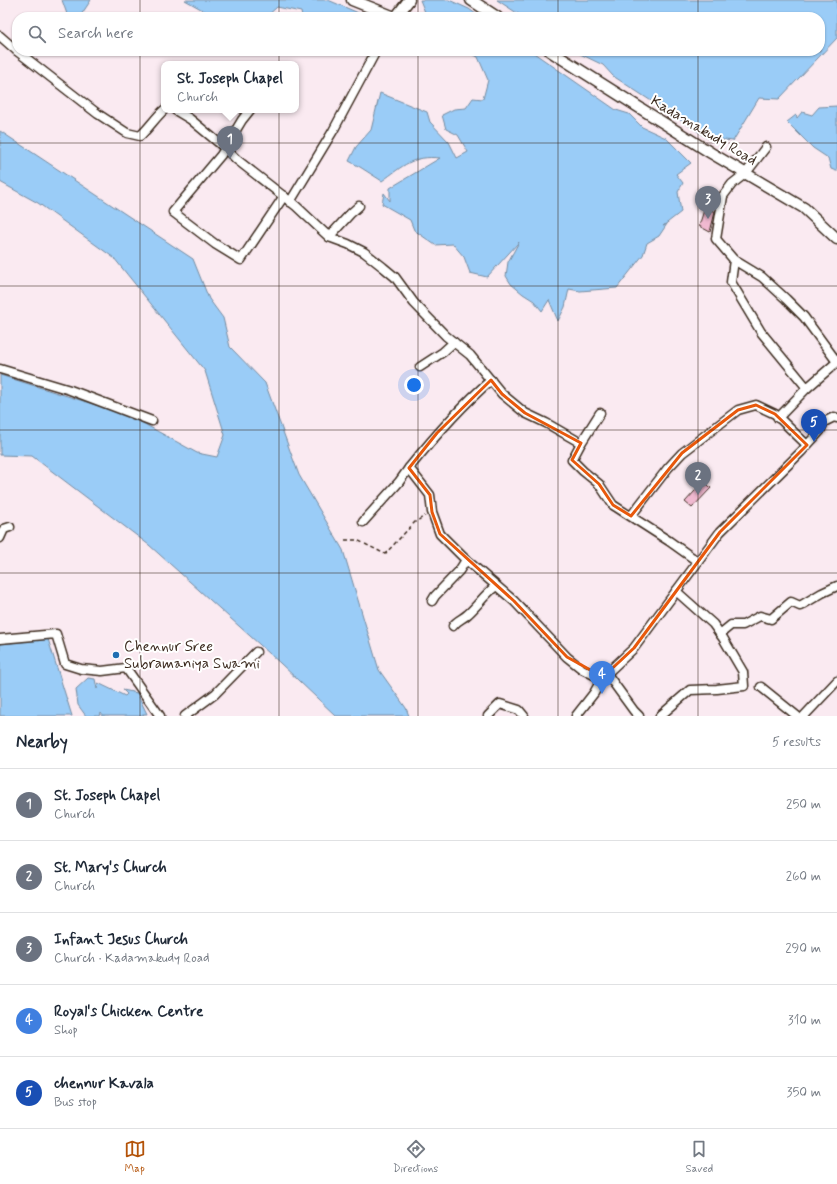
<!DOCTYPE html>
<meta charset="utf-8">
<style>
:root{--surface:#fff;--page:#f2f2f3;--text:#1f2937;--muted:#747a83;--line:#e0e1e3;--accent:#b45309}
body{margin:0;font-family:Mynerve,sans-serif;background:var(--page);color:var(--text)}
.you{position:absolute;left:414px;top:385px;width:14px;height:14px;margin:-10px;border:3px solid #fff;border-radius:50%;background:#1a73e8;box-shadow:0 0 0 6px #1a73e833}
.badge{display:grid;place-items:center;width:26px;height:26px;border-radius:50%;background:var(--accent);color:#fff;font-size:13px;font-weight:700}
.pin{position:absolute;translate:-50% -33px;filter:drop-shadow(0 1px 2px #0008)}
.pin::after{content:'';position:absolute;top:21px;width:14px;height:12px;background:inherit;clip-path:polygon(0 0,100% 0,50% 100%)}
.popup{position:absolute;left:161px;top:61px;width:138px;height:52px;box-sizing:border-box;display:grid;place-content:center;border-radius:8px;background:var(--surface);filter:drop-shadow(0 1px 3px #0005);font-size:13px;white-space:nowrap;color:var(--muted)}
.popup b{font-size:15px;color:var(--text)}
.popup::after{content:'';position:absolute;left:50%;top:100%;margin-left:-8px;border:8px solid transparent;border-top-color:var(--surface)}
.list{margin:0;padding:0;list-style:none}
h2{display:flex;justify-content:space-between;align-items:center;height:52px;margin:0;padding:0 16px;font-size:17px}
h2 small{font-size:13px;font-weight:400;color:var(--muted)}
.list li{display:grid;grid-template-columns:26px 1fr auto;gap:12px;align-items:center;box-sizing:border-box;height:72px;padding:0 16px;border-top:1px solid var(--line)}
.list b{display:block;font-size:15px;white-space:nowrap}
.list p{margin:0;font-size:13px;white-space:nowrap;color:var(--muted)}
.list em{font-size:13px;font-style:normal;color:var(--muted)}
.icon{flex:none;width:22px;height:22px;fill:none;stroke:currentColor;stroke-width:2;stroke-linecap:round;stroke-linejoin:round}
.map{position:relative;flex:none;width:837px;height:716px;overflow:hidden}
.search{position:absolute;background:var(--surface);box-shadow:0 1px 3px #0004;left:12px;right:12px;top:12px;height:44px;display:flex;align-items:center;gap:10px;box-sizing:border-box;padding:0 14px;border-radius:16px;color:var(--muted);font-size:15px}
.sheet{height:412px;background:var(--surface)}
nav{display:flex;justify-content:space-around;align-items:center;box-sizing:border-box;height:56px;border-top:1px solid var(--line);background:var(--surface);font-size:11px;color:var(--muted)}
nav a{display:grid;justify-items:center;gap:2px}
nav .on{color:var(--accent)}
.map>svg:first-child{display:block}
.water{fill:#9accf7;stroke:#748ba0}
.building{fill:#f0b9d0;stroke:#3b2a1e}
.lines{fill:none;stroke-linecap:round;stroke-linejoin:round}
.minor-casing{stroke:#3b2a1e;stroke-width:11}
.tertiary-casing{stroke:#3b2a1e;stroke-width:13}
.path{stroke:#3b2a1e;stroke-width:1.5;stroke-dasharray:4 3;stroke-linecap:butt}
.minor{stroke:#fff;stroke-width:8}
.tertiary{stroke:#fff;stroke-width:10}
.marked{fill:none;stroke:#e8590c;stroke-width:3;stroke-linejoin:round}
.grid{fill:none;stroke:#3b2a1e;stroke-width:1;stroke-opacity:0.55}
.poi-dot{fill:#1f6fb2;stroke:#fff;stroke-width:1.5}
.labels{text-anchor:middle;stroke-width:4;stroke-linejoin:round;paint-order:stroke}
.street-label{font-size:15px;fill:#3b2a1e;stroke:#fff}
.poi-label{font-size:15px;fill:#3b2a1e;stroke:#fff;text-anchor:start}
</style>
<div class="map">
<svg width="837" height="716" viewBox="0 0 837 716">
<rect width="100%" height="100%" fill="#faeaf1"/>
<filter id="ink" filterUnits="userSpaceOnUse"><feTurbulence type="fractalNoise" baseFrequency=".025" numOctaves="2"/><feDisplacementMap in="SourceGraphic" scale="8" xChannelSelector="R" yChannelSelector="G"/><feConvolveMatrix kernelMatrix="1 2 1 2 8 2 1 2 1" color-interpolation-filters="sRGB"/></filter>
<g filter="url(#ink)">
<g class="water">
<polygon points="62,0 91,0 81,15 68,17"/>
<polygon points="185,0 328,0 368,17 302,17 301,12 277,7 266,17 215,17"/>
<polygon points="420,0 449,0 469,9 480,17 427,17"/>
<polygon points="497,0 837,0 837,38 779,99 759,98 733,141 708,138 613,76 603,65 574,51 820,51 820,17 523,17"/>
<path d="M 467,51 L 531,51 L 616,110 L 629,114 L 642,127 L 666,138 L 691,163 L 676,174 L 683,183 L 678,192 L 681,212 L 663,226 L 667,224 L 659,236 L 647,243 L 643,255 L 617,288 L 580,291 L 569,289 L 565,307 L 558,321 L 549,300 L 542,311 L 534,301 L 523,294 L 511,284 L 506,276 L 508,262 L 519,242 L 487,277 L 470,273 L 464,257 L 453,244 L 435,245 L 414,230 L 410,220 L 382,204 L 384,193 L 390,201 L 390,188 L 440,158 C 413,155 403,166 382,181 L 360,167 L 349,161 L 356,147 L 371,130 L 380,93 L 427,112 L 430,122 L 449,142 L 457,158 L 468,152 L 458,135 L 446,129 L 442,115 L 454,109 L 466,108 L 473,98 L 483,99 L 488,80 L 478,57 Z"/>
<polygon points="837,106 837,171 836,171 831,169 828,158 813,148 787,122 796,115 797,118 802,112 812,115 819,107"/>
<polygon points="0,131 193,259 209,299 223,318 230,347 265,383 299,475 343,550 379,670 406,708 409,716 336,716 280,663 149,545 32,456 0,455 0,375 128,415 197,453 217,457 225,435 205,371 114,258 38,203 0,182"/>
<polygon points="48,639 72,716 0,716 0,644"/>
<polygon points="88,678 95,679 97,689 98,683 125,696 127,694 123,690 137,693 147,714 143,714 144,716 103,716 101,713 100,716 86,716 78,705 76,689"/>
</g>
<g class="building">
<polygon points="705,207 715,212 710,232 699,226"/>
<polygon points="704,481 711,488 692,508 685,502"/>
</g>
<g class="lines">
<defs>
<g id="minor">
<polyline points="0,36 17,51"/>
<path d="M 17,51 L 98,114 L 127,133 L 140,136 C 149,128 155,118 164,110"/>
<polyline points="175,110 190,119 225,148 236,159 296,206 329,237 348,244 364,252 383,267 395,277 414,303 446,336 470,355 502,394 525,413 546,423 581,443 572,460 583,471 599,484 613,505 669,541 697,561"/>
<polyline points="250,110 242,120 221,155 173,212 215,244 241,260 284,196"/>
<polyline points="766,147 746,173 732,184 723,196 716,239 734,260 731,282 761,332 807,388"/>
<polyline points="290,202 333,131 376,51"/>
<polyline points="329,237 350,214 359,206"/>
<polyline points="734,260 762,277 786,299 804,317 837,362"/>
<polyline points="420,367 443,352 454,342"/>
<polyline points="0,369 70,390 152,421"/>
<path d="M 491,380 C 460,407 434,437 409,468 L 430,495 L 432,512 L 440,534 L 463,557 L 514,601 L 567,657 L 582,669 L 594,675 L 603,677 L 634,648 L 720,532 L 801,452 L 820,431 L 824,422 L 834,417 L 837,418"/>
<polyline points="778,418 807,388 837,362"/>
<polyline points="581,443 600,413"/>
<polyline points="631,516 668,468 682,453 738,410 756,405 775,414 807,445"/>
<polyline points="363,522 399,482 409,468"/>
<polyline points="0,538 4,529 10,527"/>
<polyline points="432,601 435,596 459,571 466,560"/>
<path d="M 453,626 C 457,620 463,619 468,614 C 478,605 485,594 496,586"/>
<polyline points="720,634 731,625 743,625 760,616 771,619 791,602 800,606 822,593 837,586"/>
<polyline points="0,639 56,634 65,664 81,669 102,671 126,668 160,716"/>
<polyline points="607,674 634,711 639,716"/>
<polyline points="761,687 797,716"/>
<polyline points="185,716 215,694 256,652"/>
<polyline points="488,716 500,704 519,710 524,716"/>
<polyline points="576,716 594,693 603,677"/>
<polyline points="660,716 690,690 717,689 744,686 743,672 723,638 713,624 676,591"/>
<polyline points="804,716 837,681"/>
</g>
<g id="tertiary">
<polyline points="352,0 392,16 396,17 409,0"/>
<polyline points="471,0 497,17"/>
<polyline points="550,51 711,153 804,208 837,239"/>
</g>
</defs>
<use href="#minor" class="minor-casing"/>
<use href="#tertiary" class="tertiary-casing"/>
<polyline class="path" points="345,540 357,540 385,554 415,522 425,516"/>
<use href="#minor" class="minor"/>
<use href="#tertiary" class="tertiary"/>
</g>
</g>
<path class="marked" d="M 491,380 L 502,394 L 525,413 L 581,443 L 572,460 L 599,484 L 613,505 L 631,516 L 682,453 L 738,410 L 756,405 L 775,414 L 807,445 L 720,532 L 634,648 L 603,677 L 567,657 L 514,601 L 440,534 L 432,512 L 430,495 L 409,468 L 437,433 Z"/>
<path class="grid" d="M 140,0 L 140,17M 279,0 L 279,17M 418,0 L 418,17M 558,0 L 558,17M 698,0 L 698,17M 140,51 L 140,716M 279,51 L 279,716M 418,51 L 418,716M 558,51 L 558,716M 698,51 L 698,716M 0,143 L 837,143M 0,286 L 837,286M 0,430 L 837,430M 0,573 L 837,573"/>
<circle class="poi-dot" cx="116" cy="655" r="4"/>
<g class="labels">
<g class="street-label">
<text transform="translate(704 130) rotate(31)" y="5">Kadamakudy Road</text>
</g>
<g class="poi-label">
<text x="124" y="651">Chennur Sree<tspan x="124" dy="17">Subramaniya Swami</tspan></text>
</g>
</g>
</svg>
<div class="you"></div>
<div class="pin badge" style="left:230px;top:159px;background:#6b7280">1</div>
<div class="popup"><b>St. Joseph Chapel</b>Church</div>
<div class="pin badge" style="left:698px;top:495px;background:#6b7280">2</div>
<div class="pin badge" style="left:708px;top:219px;background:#6b7280">3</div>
<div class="pin badge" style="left:602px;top:694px;background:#3f7fe0">4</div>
<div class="pin badge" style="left:814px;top:442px;background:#1a4fb4">5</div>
<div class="search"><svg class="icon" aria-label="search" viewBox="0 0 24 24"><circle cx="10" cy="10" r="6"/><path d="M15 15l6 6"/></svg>Search here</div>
</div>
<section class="sheet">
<h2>Nearby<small>5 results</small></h2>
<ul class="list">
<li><span class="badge" style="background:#6b7280">1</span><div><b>St. Joseph Chapel</b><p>Church</p></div><em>250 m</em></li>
<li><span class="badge" style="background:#6b7280">2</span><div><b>St. Mary's Church</b><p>Church</p></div><em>260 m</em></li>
<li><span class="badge" style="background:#6b7280">3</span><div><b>Infant Jesus Church</b><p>Church · Kadamakudy Road</p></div><em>290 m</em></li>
<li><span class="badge" style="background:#3f7fe0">4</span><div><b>Royal's Chicken Centre</b><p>Shop</p></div><em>310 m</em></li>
<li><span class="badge" style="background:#1a4fb4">5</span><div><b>chennur Kavala</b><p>Bus stop</p></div><em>350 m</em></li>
</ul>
</section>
<nav>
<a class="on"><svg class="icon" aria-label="map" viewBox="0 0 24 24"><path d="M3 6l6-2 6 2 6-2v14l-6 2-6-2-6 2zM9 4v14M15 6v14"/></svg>Map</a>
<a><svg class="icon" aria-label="directions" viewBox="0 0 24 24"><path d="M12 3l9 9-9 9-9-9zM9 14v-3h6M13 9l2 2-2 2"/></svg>Directions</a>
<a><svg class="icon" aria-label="saved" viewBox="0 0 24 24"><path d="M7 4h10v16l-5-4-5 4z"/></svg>Saved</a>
</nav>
